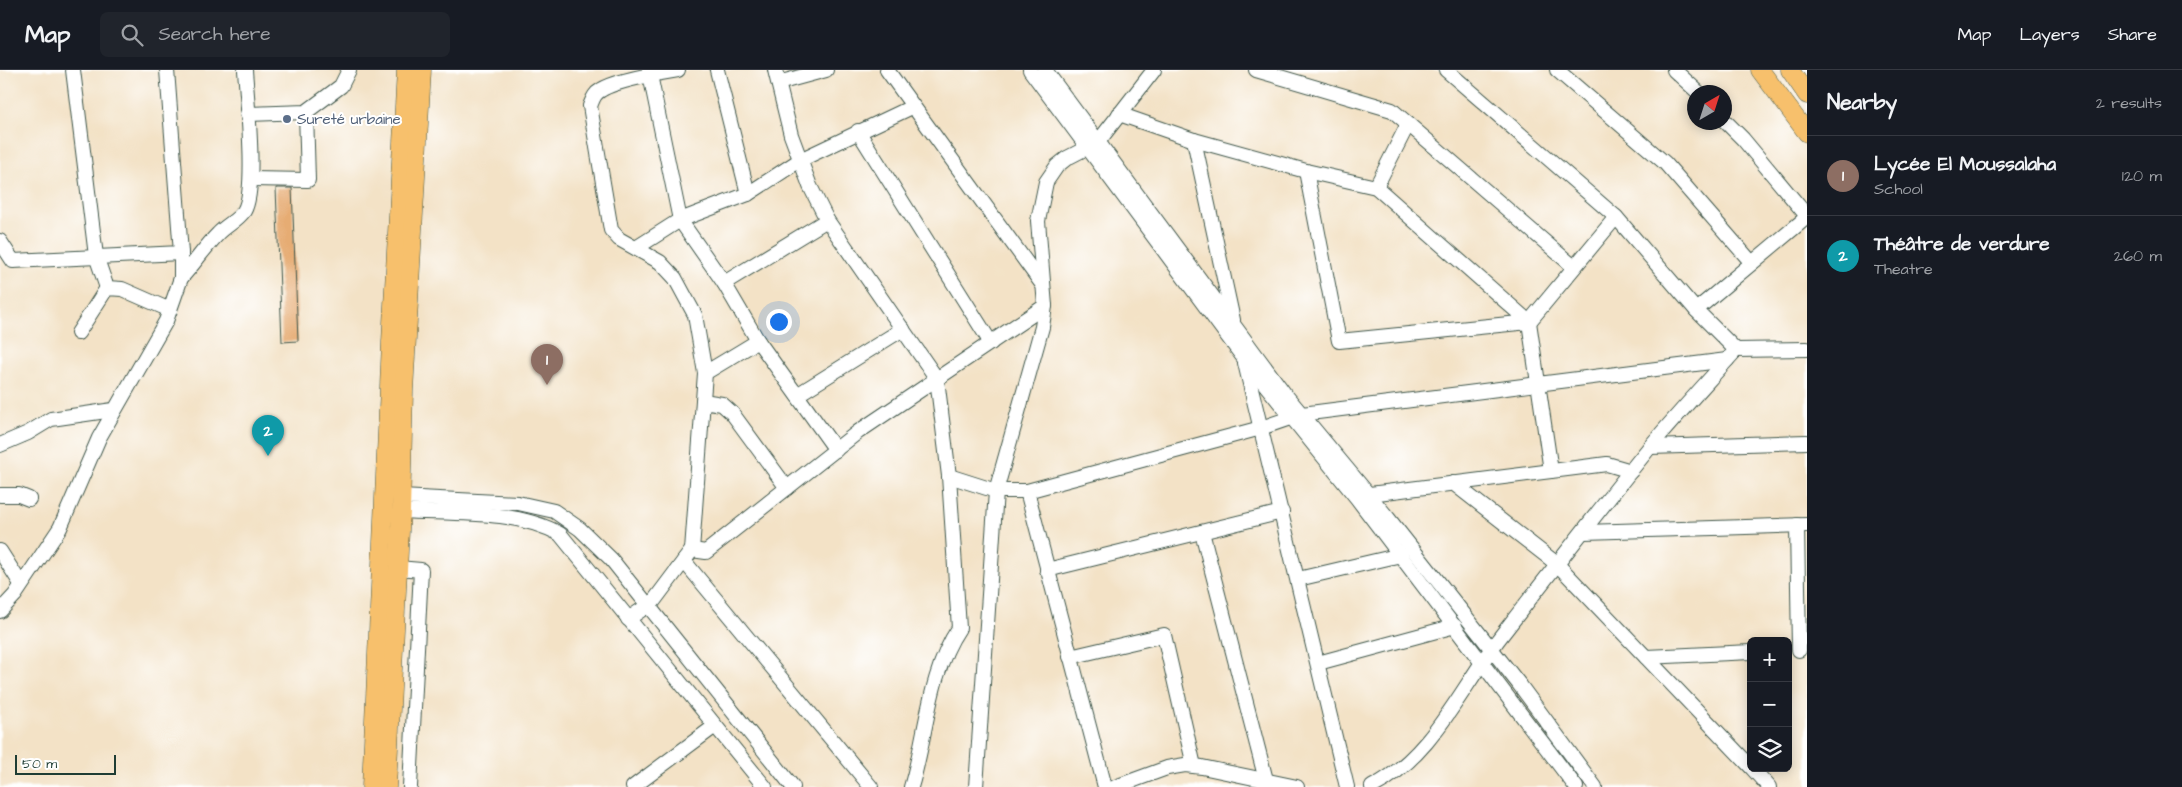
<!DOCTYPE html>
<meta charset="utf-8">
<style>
:root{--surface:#171b24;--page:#20242c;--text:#f1f3f6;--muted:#9ea1a6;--line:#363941;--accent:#2563eb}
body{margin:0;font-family:"Architects Daughter",sans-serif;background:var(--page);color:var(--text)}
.controls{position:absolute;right:15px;bottom:15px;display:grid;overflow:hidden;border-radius:8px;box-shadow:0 2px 12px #0003}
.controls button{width:45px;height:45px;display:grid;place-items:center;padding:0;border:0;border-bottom:1px solid var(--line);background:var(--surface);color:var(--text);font:25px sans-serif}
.compass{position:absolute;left:1687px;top:15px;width:45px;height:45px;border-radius:50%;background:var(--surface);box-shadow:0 2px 12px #0003;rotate:39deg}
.scale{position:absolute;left:15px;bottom:12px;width:101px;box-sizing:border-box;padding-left:5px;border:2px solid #1f3d34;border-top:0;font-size:14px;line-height:18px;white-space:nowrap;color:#1f3d34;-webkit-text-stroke:4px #fff;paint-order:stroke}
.you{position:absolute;left:778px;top:251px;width:18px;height:18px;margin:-12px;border:4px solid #fff;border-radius:50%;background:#1a73e8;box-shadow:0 0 0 8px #1a73e833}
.badge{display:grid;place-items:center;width:32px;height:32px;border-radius:50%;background:var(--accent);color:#fff;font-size:16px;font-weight:700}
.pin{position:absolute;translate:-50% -41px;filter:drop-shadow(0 1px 2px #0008)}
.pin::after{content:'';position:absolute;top:26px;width:18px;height:15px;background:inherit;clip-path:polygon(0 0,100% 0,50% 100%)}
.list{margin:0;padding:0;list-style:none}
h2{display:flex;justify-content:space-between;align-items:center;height:65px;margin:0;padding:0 20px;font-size:21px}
h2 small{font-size:16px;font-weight:400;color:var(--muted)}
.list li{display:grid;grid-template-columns:32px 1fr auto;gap:15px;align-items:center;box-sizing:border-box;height:80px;padding:0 20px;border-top:1px solid var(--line)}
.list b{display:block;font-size:19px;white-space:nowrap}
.list p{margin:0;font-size:16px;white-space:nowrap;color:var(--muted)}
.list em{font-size:16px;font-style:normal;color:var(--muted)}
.icon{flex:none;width:28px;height:28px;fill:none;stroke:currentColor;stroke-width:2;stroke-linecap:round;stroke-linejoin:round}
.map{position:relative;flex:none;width:1807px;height:717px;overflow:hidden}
header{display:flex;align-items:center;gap:30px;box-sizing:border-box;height:70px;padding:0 25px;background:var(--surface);border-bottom:1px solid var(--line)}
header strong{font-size:24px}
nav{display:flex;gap:28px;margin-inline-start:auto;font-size:18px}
.search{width:350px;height:45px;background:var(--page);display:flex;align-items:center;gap:12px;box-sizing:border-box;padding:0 18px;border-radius:8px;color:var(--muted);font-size:19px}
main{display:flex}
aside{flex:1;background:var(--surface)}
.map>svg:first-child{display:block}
.building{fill:#e6ac73}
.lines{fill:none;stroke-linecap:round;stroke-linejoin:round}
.minor-casing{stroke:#3f564a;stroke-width:16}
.major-casing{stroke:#3f564a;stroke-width:19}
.minor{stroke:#fff;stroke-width:14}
.major{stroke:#f7c06c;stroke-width:18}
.service-dot{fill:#5c6f8a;stroke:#fff;stroke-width:2}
.labels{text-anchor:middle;stroke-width:4;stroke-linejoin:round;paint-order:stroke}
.service-label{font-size:15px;fill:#4e5e75;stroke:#fff;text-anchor:start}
</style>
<header>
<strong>Map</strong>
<div class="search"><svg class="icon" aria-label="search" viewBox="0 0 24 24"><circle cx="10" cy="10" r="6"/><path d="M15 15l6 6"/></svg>Search here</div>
<nav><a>Map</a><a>Layers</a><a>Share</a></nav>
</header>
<main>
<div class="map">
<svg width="1807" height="717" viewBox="0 0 1807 717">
<rect width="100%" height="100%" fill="#fff"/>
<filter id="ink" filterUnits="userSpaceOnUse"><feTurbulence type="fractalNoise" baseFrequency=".02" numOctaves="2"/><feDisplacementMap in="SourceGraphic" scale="10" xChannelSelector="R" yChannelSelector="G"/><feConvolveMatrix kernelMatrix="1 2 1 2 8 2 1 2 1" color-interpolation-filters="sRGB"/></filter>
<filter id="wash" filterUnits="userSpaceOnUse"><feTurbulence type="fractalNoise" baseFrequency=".0096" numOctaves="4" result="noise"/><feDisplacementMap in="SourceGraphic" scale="20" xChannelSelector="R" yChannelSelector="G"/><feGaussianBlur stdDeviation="1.12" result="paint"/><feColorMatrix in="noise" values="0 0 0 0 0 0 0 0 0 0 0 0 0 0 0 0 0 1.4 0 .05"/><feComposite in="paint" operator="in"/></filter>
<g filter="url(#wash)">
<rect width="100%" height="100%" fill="#f3e2c6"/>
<g id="blocks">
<polygon class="building" points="276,118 292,118 298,271 282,272"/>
</g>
</g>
<g filter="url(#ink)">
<use href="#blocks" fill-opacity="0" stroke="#3f564a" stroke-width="1"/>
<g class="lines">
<defs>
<g id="minor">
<polyline points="73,0 96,186 107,218"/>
<polyline points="649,0 680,150 724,213 758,271 836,380"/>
<polyline points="717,0 748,124"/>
<path d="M 775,0 L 791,65 L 810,116 L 827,150 L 937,309 L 949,406 L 959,558 C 928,604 927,665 911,717"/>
<polyline points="887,0 1042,214"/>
<polyline points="1030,0 1243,287 1356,427 1576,717"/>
<polyline points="1045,0 1284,323 1388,448 1519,614 1595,717"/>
<polyline points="1256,0 1392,40 1574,197"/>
<polyline points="1557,0 1665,93 1752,193"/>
<polyline points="1674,0 1698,22"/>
<polyline points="778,13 826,0"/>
<polyline points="247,44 306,42 341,16 349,0"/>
<polyline points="1119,44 1194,70 1306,101 1376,117 1529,252 1551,401"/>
<polyline points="1724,50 1743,69 1807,146"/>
<polyline points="858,61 991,273"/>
<polyline points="1194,70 1233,250"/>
<polyline points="1306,101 1339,271 1529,252 1616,147 1446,0"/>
<polyline points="251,109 308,110 306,42"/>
<polyline points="1376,117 1408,54"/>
<polyline points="1616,147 1696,240 1736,280"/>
<polyline points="0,171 13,191 181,183 167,0"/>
<polyline points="636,178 680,150 748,124 800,90 912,37"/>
<path d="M 181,208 C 194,194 205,177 218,164 C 226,155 237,151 244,141 C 257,120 247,29 245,0"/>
<polyline points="724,213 827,150"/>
<polyline points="1696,240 1807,147"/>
<polyline points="78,263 107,218 122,219 170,240"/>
<polyline points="1245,293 1347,717"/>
<polyline points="705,303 758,271"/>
<polyline points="797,325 903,259"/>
<polyline points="703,331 722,334 732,343 787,418"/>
<polyline points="0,375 28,363 51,349 113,340"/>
<polyline points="1650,377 1807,372"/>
<polyline points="949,406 996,421 1027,421 1261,358 1302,344 1727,290"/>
<polyline points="1453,413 1557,494 1751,697"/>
<polyline points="1027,421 1105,717"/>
<polyline points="0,425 19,425 29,429"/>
<polyline points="1362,425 1607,394 1631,401"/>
<polyline points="401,427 518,433 554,441 580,459 611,489 793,717"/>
<path d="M 401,441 C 452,444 515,439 560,464 L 765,717"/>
<polyline points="1797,455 1799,580"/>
<polyline points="1202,462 1266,710"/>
<polyline points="1584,462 1807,455"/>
<polyline points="692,480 706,482 858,362 1045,236"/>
<polyline points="0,481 21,514"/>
<polyline points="684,491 871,717"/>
<polyline points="398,498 421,500 410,717"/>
<polyline points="1047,500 1282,442"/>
<polyline points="1298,509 1401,485"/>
<polyline points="0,541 15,525 60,458 99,368 166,251 181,208 181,183"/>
<path d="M 628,549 L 653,532 L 692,480 L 705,303 L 695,245 L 675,208 L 660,192 L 619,169 L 611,160 L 590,36 C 593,29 594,24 601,20 C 615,11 659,3 678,0"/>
<polyline points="1070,587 1164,565 1194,696"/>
<polyline points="1646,587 1751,582"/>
<polyline points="1318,593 1455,556"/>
<polyline points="1752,698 1769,717"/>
<polyline points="633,717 715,656"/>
<polyline points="976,717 996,421 1042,257 1045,236 1038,151 1046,112 1057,96 1067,88 1098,72 1154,0"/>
<polyline points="1115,717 1167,698 1185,695 1202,697 1297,717"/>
<path d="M 1372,717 C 1433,686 1461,617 1501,566 C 1550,503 1599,440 1649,378 C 1674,348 1701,319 1727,290 L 1736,280 L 1807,279"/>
</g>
<g id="major">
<polyline points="1760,0 1807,63"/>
<polyline points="1790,0 1807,25"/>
<polyline points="371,717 391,272 406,0"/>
<polyline points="387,717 401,441 404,321 422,0"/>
</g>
</defs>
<use href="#minor" class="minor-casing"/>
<use href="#major" class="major-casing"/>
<use href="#minor" class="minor"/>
<use href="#major" class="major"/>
</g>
</g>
<circle class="service-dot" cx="287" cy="49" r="5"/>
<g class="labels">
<g class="service-label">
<text x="297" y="54">Sureté urbaine</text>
</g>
</g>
</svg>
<div class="controls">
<button>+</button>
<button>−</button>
<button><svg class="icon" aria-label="layers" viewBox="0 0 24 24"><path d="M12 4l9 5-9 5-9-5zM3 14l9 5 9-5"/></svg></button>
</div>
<svg class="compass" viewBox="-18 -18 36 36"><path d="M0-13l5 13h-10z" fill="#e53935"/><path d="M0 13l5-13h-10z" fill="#9ea1a6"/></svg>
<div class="scale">50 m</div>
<div class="you"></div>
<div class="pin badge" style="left:547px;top:315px;background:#8d6e63">1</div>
<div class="pin badge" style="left:268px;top:386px;background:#0f9aa8">2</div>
</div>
<aside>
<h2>Nearby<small>2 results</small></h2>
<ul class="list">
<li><span class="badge" style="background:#8d6e63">1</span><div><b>Lycée El Moussalaha</b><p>School</p></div><em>120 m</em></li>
<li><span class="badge" style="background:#0f9aa8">2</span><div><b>Théâtre de verdure</b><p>Theatre</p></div><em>260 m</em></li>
</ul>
</aside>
</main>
